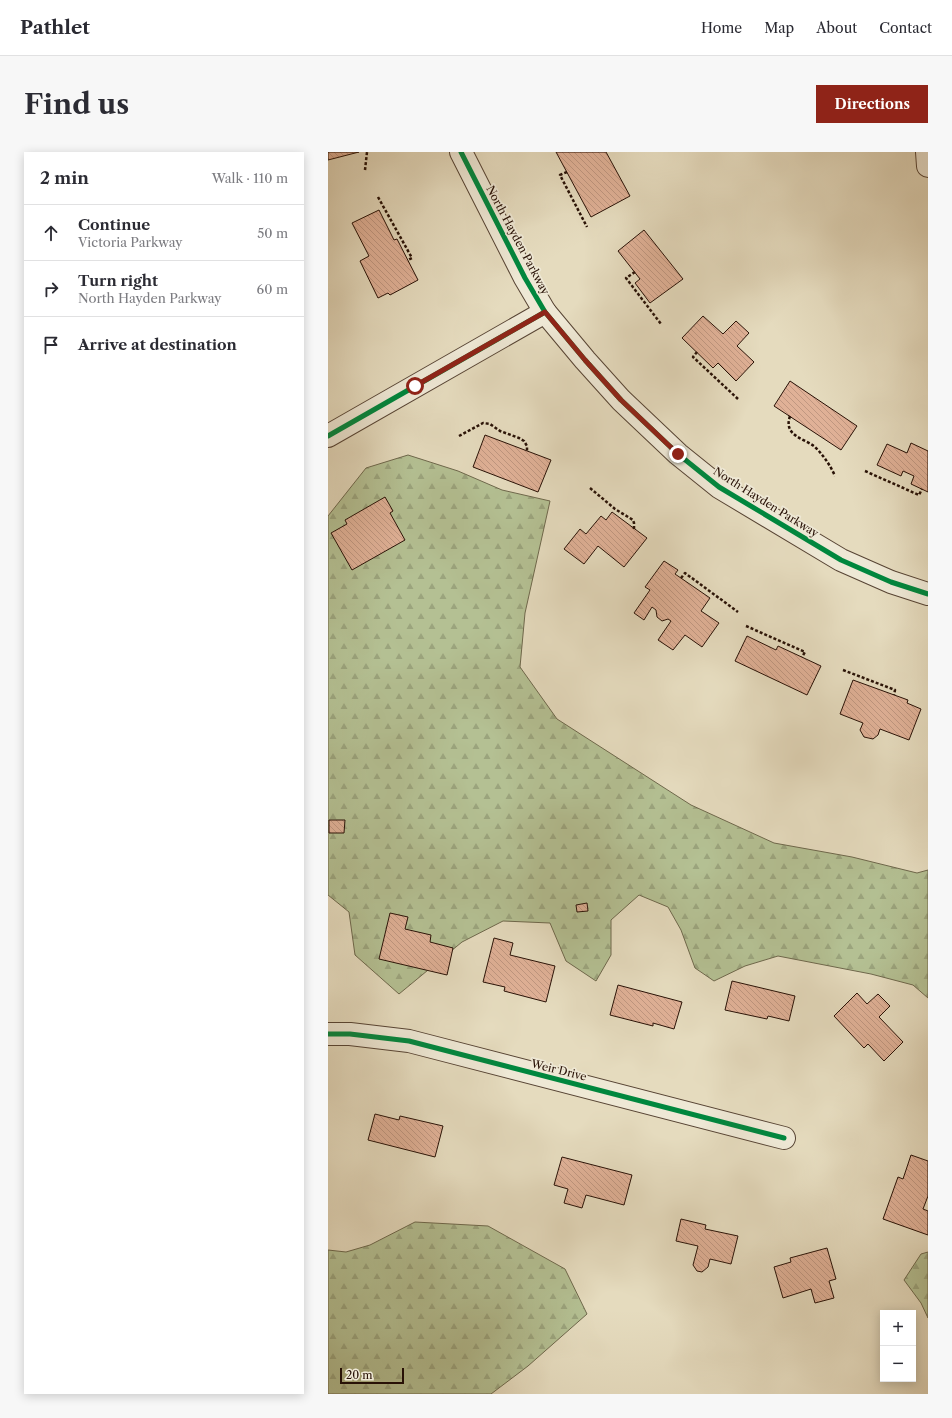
<!DOCTYPE html>
<meta charset="utf-8">
<style>
:root{--surface:#fff;--page:#f7f7f7;--text:#2b2b33;--muted:#7c7c81;--line:#e1e1e2;--accent:#8f2418}
body{margin:0;font-family:"Libre Caslon Text",serif;background:var(--page);color:var(--text)}
.controls{position:absolute;right:12px;bottom:12px;display:grid;overflow:hidden;border-radius:0px;box-shadow:0 2px 10px #0003}
.controls button{width:36px;height:36px;display:grid;place-items:center;padding:0;border:0;border-bottom:1px solid var(--line);background:var(--surface);color:var(--text);font:20px sans-serif}
.scale{position:absolute;left:12px;bottom:10px;width:64px;box-sizing:border-box;padding-left:4px;border:2px solid #281106;border-top:0;font-size:11px;line-height:14px;white-space:nowrap;color:#281106;-webkit-text-stroke:3px #eee8d5;paint-order:stroke}
.stop{position:absolute;width:12px;height:12px;margin:-9px;border:3px solid #8f2418;border-radius:50%;background:#fff}
.stop.end{background:#8f2418;border-color:#fff;box-shadow:0 1px 4px #0008}
.list{margin:0;padding:0;list-style:none}
h2{display:flex;justify-content:space-between;align-items:center;height:52px;margin:0;padding:0 16px;font-size:17px}
h2 small{font-size:13px;font-weight:400;color:var(--muted)}
.list li{display:grid;grid-template-columns:26px 1fr auto;gap:12px;align-items:center;box-sizing:border-box;height:56px;padding:0 16px;border-top:1px solid var(--line)}
.list b{display:block;font-size:15px;white-space:nowrap}
.list p{margin:0;font-size:13px;white-space:nowrap;color:var(--muted)}
.list em{font-size:13px;font-style:normal;color:var(--muted)}
.icon{flex:none;width:22px;height:22px;fill:none;stroke:currentColor;stroke-width:2;stroke-linecap:round;stroke-linejoin:round}
.map{position:relative;flex:none;width:600px;height:1242px;overflow:hidden;border-radius:0px}
header{display:flex;align-items:center;gap:24px;box-sizing:border-box;height:56px;padding:0 20px;background:var(--surface);border-bottom:1px solid var(--line)}
header strong{font-size:19px}
nav{display:flex;gap:22px;margin-inline-start:auto;font-size:14px}
.intro{display:flex;align-items:center;justify-content:space-between;box-sizing:border-box;height:96px;padding:0 24px}
h1{margin:0;font-size:28px}
.button{padding:10px 18px;border-radius:0px;background:var(--accent);color:#fff;font-size:14px;font-weight:700}
main{display:flex;gap:24px;padding:0 24px}
aside{flex:1;background:var(--surface);border-radius:0px;box-shadow:0 2px 10px #0003}
.map>svg:first-child{display:block}
.forest{fill:url(#forest-firs);stroke:#6e684c}
.building{fill:url(#building-back-hatch);stroke:#281106}
.lines{fill:none;stroke-linecap:round;stroke-linejoin:round}
.minor-casing{stroke:#574434;stroke-width:24}
.path{stroke:#281106;stroke-width:2.5;stroke-dasharray:3 2;stroke-linecap:butt}
.minor{stroke:#eee8d5;stroke-width:22}
.cycleway-casing{stroke:#eee8d5;stroke-width:8}
.cycleway{stroke:#00873e;stroke-width:5}
.route{stroke:#8f2418;stroke-width:5}
.labels{text-anchor:middle;stroke-width:3.5;stroke-linejoin:round;paint-order:stroke}
.street-label{font-size:11px;fill:#281106;stroke:#eee8d5}
</style>
<header>
<strong>Pathlet</strong>
<nav><a>Home</a><a>Map</a><a>About</a><a>Contact</a></nav>
</header>
<div class="intro"><h1>Find us</h1><a class="button">Directions</a></div>
<main>
<aside>
<h2>2 min<small>Walk · 110 m</small></h2>
<ul class="list">
<li><svg class="icon" aria-label="ahead" viewBox="0 0 24 24"><path d="M12 20V5M6 11l6-6 6 6"/></svg><div><b>Continue</b><p>Victoria Parkway</p></div><em>50 m</em></li>
<li><svg class="icon" aria-label="right" viewBox="0 0 24 24"><path d="M7 20v-9h11M14 6l5 5-5 5"/></svg><div><b>Turn right</b><p>North Hayden Parkway</p></div><em>60 m</em></li>
<li><svg class="icon" aria-label="arrive" viewBox="0 0 24 24"><path d="M6 21V4h12l-3 4 3 4H6"/></svg><div><b>Arrive at destination</b></div></li>
</ul>
</aside>
<div class="map">
<svg width="600" height="1242" viewBox="0 0 600 1242">
<defs>
<pattern id="forest-firs" width="22" height="20" patternUnits="userSpaceOnUse"><rect width="22" height="20" fill="#b4c093"/><path d="M5 1l3.5 6h-7zM16 11l3.5 6h-7z" fill="#9ba47d"/></pattern>
<pattern id="building-back-hatch" width="6" height="6" patternUnits="userSpaceOnUse"><rect width="6" height="6" fill="#e0b197"/><path d="M-1 5l2 2M0 0l6 6M5-1l2 2" fill="none" stroke="#c09781"/></pattern>
</defs>
<rect width="100%" height="100%" fill="#e5dbbe"/>
<filter id="stains"><feTurbulence type="fractalNoise" baseFrequency=".005" numOctaves="4"/><feColorMatrix values="0 0 0 0 .2 0 0 0 0 .09 0 0 0 0 .02 0 0 0 .5 -.17"/></filter>
<radialGradient id="worn" r=".72"><stop offset=".6" stop-color="#630" stop-opacity="0"/><stop offset="1" stop-color="#630" stop-opacity=".3"/></radialGradient>
<g class="forest">
<polygon points="80,303 130,319 174,338 222,349 197,461 192,515 229,567 363,653 446,691 524,705 589,721 600,718 600,846 585,833 543,822 450,804 417,814 386,829 367,816 353,778 340,755 311,743 283,768 283,803 268,829 238,809 222,771 175,769 134,790 71,842 27,803 21,760 0,743 0,364 38,316"/>
<polygon points="87,1070 160,1074 237,1117 259,1162 200,1214 163,1242 0,1242 0,1098 18,1100 42,1093"/>
<polygon points="600,1100 600,1166 593,1151 576,1128 593,1102"/>
</g>
<g class="building">
<polygon points="0,0 31,0 0,8"/>
<polygon points="228,0 278,0 302,44 263,65"/>
<polygon points="51,58 66,88 69,87 90,128 62,143 60,141 50,146 32,109 41,104 24,71"/>
<polygon points="316,78 355,127 322,151 307,131 312,127 290,99"/>
<polygon points="375,164 395,182 408,169 421,181 409,194 426,210 408,229 390,211 385,216 354,186"/>
<polygon points="462,229 529,274 513,298 446,254"/>
<polygon points="157,283 223,308 210,340 145,315"/>
<polygon points="583,291 600,299 600,340 583,332 586,324 575,319 573,324 549,313 559,292 579,301"/>
<polygon points="57,345 65,359 62,361 77,388 24,418 3,381 19,372 17,368"/>
<polygon points="284,360 319,386 296,415 270,394 256,412 236,397 252,377 258,382 273,364 278,368"/>
<polygon points="336,409 350,418 347,422 382,446 373,459 391,471 374,495 357,483 345,498 330,488 343,469 340,467 334,469 329,465 328,458 324,455 316,468 306,461 322,438 317,435"/>
<polygon points="419,484 448,498 450,494 493,514 479,543 407,509"/>
<polygon points="525,528 580,548 579,551 593,557 581,588 552,577 550,583 545,587 536,585 532,578 535,571 512,562"/>
<polygon points="1,668 17,668 16,681 1,681"/>
<polygon points="259,751 260,759 249,760 248,753"/>
<polygon points="62,761 80,765 77,777 103,783 102,790 125,796 119,823 51,807"/>
<polygon points="166,786 185,791 182,803 227,814 218,850 176,839 177,835 155,830"/>
<polygon points="404,829 467,844 461,869 440,864 439,867 397,858"/>
<polygon points="290,833 354,850 346,877 325,871 325,874 282,863"/>
<polygon points="529,841 539,852 550,842 562,854 551,865 575,890 556,909 540,892 536,896 506,864"/>
<polygon points="47,962 71,968 72,964 115,974 107,1005 40,988"/>
<polygon points="583,1003 600,1009 600,1044 595,1057 600,1059 600,1083 555,1067 570,1025 575,1027"/>
<polygon points="234,1005 304,1023 296,1053 258,1043 254,1056 236,1051 240,1037 226,1033"/>
<polygon points="353,1067 378,1073 377,1077 410,1084 403,1112 382,1107 380,1115 374,1120 369,1119 365,1113 370,1094 348,1089"/>
<polygon points="499,1096 508,1127 501,1129 506,1146 487,1151 483,1137 455,1146 446,1115 463,1110 462,1106"/>
</g>
<g class="lines">
<defs>
<g id="minor">
<polyline points="133,0 197,126 217,160 257,208 293,248 350,302 391,335 513,408 563,430 600,442"/>
<polyline points="599,0 600,14"/>
<polyline points="0,284 217,160"/>
<polyline points="0,882 22,882 81,889 456,986"/>
</g>
</defs>
<use href="#minor" class="minor-casing"/>
<g class="path">
<polyline points="37,18 39,0"/>
<polyline points="239,20 232,23 259,75"/>
<polyline points="50,45 84,106 80,108"/>
<polyline points="307,120 298,126 333,172"/>
<polyline points="369,200 365,205 410,247"/>
<path d="M 462,264 C 455,284 476,286 487,295 C 496,304 502,313 507,324"/>
<polyline points="131,284 155,271 162,272 172,279 191,286 196,289 199,294 199,299"/>
<polyline points="537,319 591,343 594,337"/>
<polyline points="262,336 287,357 305,368 306,371 306,377"/>
<polyline points="353,426 357,421 410,460"/>
<polyline points="418,474 477,500 474,505"/>
<polyline points="515,518 567,538 566,543"/>
</g>
<use href="#minor" class="minor"/>
<defs>
<g id="cycleway">
<polyline points="133,0 197,126 217,160 257,208 293,248 350,302 391,335 513,408 563,430 600,442"/>
<polyline points="0,284 217,160"/>
<polyline points="0,882 22,882 81,889 456,986"/>
</g>
</defs>
<use href="#cycleway" class="cycleway-casing"/>
<use href="#cycleway" class="cycleway"/>
</g>
<g class="lines">
<polyline class="route" points="87,234 217,160 257,208 293,248 350,302"/>
</g>
<g class="labels">
<g class="street-label">
<text transform="translate(190 88) rotate(62)" y="4">North Hayden Parkway</text>
<text transform="translate(438 350) rotate(32)" y="4">North Hayden Parkway</text>
<text transform="translate(231 918) rotate(14)" y="4">Weir Drive</text>
</g>
</g>
<rect width="100%" height="100%" filter="url(#stains)"/>
<rect width="100%" height="100%" fill="url(#worn)"/>
</svg>
<div class="controls">
<button>+</button>
<button>−</button>
</div>
<div class="scale">20 m</div>
<div class="stop" style="left:87px;top:234px"></div>
<div class="stop end" style="left:350px;top:302px"></div>
</div>
</main>
